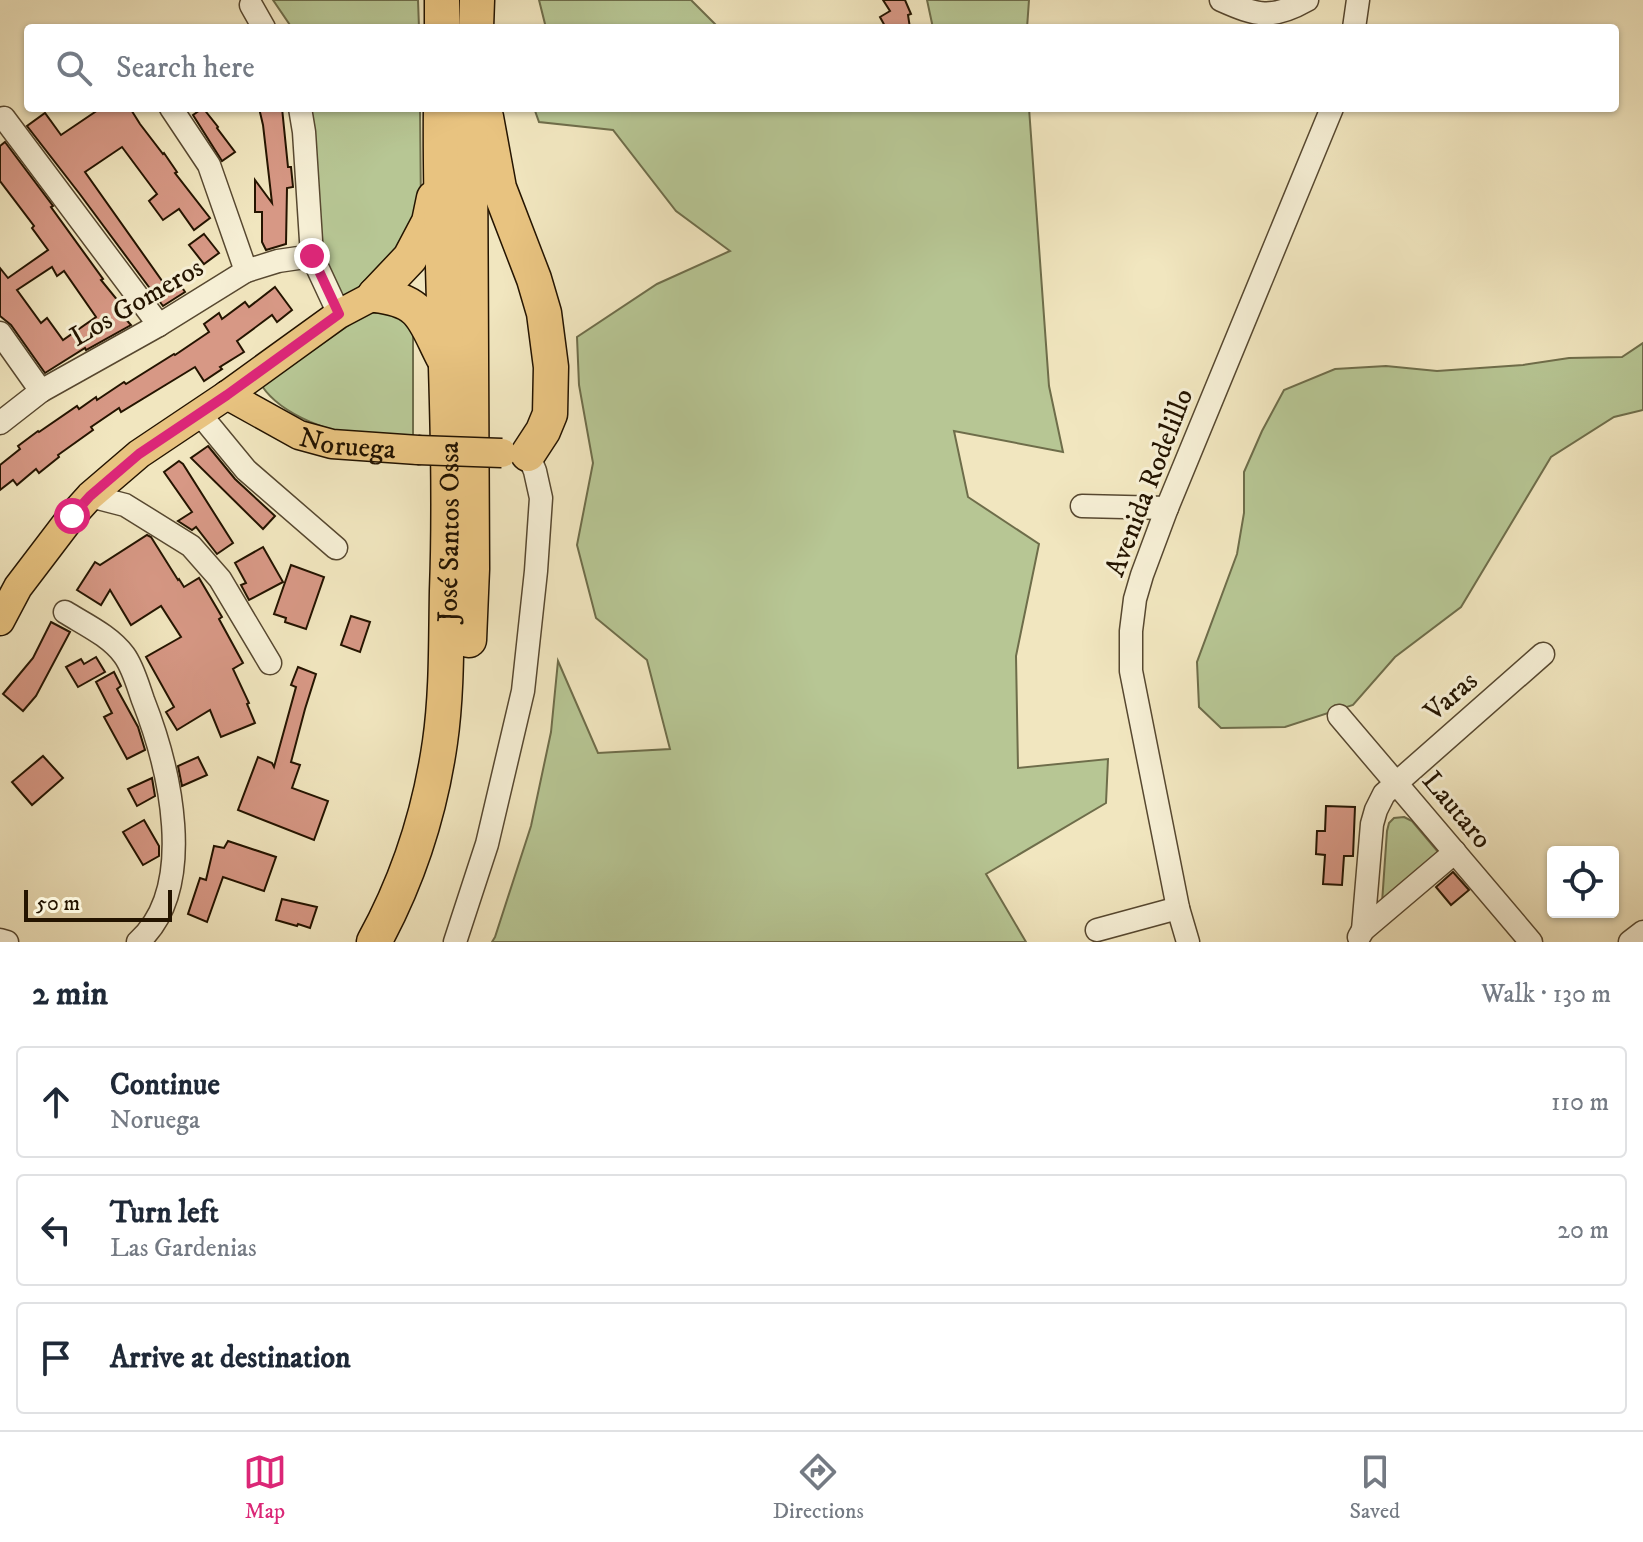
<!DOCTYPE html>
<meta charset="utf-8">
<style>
:root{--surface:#fff;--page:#f6f6f7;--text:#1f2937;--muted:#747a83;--line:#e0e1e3;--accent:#db2777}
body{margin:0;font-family:"IM FELL DW Pica",serif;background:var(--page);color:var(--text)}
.controls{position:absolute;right:24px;bottom:24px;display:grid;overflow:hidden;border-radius:8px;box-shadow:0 2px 6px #0004}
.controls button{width:72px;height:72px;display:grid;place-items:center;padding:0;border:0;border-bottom:2px solid var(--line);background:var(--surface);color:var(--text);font:40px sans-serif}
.scale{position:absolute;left:24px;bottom:20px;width:148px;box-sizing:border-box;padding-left:8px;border:4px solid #241400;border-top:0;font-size:22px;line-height:28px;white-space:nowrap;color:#241400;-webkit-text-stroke:6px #f6efd5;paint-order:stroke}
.stop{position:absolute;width:24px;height:24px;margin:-18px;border:6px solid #db2777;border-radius:50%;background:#fff}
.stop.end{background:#db2777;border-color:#fff;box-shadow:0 2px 8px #0008}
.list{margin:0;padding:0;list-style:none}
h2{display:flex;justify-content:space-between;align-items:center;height:104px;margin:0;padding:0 32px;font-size:34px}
h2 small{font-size:26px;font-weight:400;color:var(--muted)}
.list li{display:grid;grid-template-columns:52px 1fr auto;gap:24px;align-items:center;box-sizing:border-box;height:112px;margin:0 16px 16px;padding:0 16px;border:2px solid var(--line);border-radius:8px}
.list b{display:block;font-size:30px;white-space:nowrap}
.list p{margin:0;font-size:26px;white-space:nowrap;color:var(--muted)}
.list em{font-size:26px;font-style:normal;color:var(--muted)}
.icon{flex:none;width:44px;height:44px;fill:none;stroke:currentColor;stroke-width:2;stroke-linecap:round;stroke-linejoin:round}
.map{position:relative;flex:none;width:1643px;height:942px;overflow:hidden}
.search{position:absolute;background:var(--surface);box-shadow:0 2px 6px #0004;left:24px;right:24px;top:24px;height:88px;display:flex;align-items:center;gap:20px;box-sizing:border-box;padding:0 28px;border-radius:8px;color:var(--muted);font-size:30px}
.sheet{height:488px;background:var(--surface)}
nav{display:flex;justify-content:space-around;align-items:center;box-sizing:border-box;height:112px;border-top:2px solid var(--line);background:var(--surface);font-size:22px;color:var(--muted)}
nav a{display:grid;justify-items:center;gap:4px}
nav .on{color:var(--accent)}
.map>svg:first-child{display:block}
.green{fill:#b7c694;stroke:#6e6d4a;stroke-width:2}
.building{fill:#d79885;stroke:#241400;stroke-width:2;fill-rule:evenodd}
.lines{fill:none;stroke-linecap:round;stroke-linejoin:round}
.minor-casing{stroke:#574830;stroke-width:25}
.major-casing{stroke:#241400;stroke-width:31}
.highway-casing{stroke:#241400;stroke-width:37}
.minor{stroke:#f6efd5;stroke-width:22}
.major{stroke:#e8c380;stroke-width:28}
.highway{stroke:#e8c380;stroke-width:34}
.major-bridge-casing{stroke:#241400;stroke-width:31;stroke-linecap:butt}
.major-bridge{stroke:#e8c380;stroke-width:28}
.route{stroke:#db2777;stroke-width:10}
.labels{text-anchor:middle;stroke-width:6;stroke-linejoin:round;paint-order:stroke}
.street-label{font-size:28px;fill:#241400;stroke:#f6efd5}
</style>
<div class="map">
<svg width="1643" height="942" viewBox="0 0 1643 942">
<rect width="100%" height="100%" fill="#f1e6bf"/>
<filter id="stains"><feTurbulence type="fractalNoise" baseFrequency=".0025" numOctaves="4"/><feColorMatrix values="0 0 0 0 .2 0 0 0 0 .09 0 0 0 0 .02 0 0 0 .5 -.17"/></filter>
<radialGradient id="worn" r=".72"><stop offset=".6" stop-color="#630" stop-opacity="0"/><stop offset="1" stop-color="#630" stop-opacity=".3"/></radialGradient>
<g class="green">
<polygon points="273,0 418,0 419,28 292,28"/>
<polygon points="539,0 691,0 719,28 543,28 545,24"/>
<polygon points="927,0 1029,0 1027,28 933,28"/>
<polygon points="311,108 420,108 421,211 407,258 342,304 316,255"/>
<polygon points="534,108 1029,108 1049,386 1063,452 954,431 968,497 1039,544 1016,656 1018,768 1108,759 1106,803 986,874 1026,942 492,942 495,937 531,826 551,732 558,661 598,753 670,749 647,660 596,618 577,545 593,463 579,385 577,337 657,284 730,251 676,211 613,130 539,122"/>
<path d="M 376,309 L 413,319 L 413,436 C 398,436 383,438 368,437 C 334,434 282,416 262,386 L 359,318 Z"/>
<polygon points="1643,343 1643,410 1614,417 1551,457 1461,607 1395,657 1353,705 1285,727 1221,728 1199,707 1197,662 1237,554 1244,513 1244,472 1262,431 1284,390 1335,369 1386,366 1437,371 1523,365 1569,358 1622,357"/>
<polygon points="1404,817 1412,821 1439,853 1382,903 1387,831 1389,823 1394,818"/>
</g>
<g class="building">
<polygon points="883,0 905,0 911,14 908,15 910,28 886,28 880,17 890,11"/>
<polygon points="101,108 130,108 140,124 163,154 164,153 177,172 175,173 210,218 194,230 179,209 163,220 149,201 157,194 122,147 85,172 165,285 175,277 185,292 163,306 79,193 27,126 45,113 61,135"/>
<polygon points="203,108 218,127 217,128 235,152 222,161 193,115"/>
<polygon points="259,108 282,108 288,167 291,167 293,187 287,188 286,244 266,250 262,242 262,212 255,212 255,180 272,203 263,125"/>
<path d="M 5,142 L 53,206 L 51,207 L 103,279 L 101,280 L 119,302 L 114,306 L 131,325 L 86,350 L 85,348 L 45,373 L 11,325 L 0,316 L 0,268 L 8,278 L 48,250 L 32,228 L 34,226 L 0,181 L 0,146 ZM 52,267 L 57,276 L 64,271 L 96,317 L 63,340 L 47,318 L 41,323 L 17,290 Z"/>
<polygon points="204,234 219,253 204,264 189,245"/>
<polygon points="275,287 292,310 277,322 272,315 237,341 244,352 220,367 222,369 204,381 195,367 121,412 119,408 91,427 93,430 58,455 59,457 39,473 36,469 17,485 13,480 0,490 0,465 20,449 18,446 38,431 39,432 77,406 79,409 96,397 97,400 124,382 126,384 174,354 175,355 209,332 204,324 219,313 222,319 245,302 249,307"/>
<polygon points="208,446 235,479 275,516 263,529 191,458"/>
<polygon points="179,461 183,464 233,543 217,554 196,527 192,530 178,521 192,512 164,472"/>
<polygon points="147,535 151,537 178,580 179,579 184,587 199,578 222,617 219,619 243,663 233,669 249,703 247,704 255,723 221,737 210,710 177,730 166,712 174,707 146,657 181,637 161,606 131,625 110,590 101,605 77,590 95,562 100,565"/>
<polygon points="263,547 283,582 249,600 241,585 246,583 235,563"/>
<polygon points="291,565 324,577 306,629 285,622 286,618 274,614"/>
<polygon points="351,616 370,622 360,652 341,645"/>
<polygon points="51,622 70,632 36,696 23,711 3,694 33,658"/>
<polygon points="96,657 105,672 78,687 66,667 81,659 84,664"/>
<polygon points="298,667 316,674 305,709 291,762 300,765 292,788 328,801 314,840 238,810 258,757 272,763 274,767 296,687 291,685"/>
<polygon points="114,672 121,686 117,689 138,727 145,750 127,759 104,717 112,713 96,682"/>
<polygon points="43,756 63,778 32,805 12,782"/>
<polygon points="198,757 207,775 182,786 178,766"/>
<polygon points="152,778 155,796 137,806 128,789"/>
<polygon points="1326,806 1355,807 1353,856 1344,856 1342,885 1323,884 1325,855 1316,854 1317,831 1325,831"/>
<polygon points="144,820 159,846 159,856 143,865 123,832"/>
<polygon points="228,841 276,857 264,891 223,877 207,922 188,914 200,878 206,880 214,846 224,848"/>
<polygon points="1453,872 1469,890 1451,905 1436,887"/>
<polygon points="282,899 317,907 310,928 298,924 297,926 276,920"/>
</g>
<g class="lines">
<defs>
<g id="minor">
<path d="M 1221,0 C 1257,16 1272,20 1307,0"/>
<polyline points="251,5 264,28"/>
<polyline points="1354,28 1358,0"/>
<polyline points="171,108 209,165 246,271"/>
<polyline points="300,108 304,132 312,256 339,314"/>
<polyline points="4,118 159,325"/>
<polyline points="0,333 41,391"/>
<polyline points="199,413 246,470 336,548"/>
<polyline points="0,423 41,391 159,325 246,271 278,261 312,256"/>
<polyline points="90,496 125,505 191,546 220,579 270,663"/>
<polyline points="1082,506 1167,508"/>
<path d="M 65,612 C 86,625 110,636 124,655 C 133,667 138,686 143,700 C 169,766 199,887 138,942"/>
<polyline points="1339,716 1531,942"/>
<polyline points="1097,930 1178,908"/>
<polyline points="1363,930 1372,824 1376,810 1384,794 1543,654"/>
<polyline points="1359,937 1363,930 1455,852"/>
<polyline points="0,940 7,942"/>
<polyline points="455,942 487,844 523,691 536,571 541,498 535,471 528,454"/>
<polyline points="1188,942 1178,908 1131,671 1131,631 1135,599 1142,575 1167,508 1332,108"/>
<polyline points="1630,942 1643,932"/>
</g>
<g id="major">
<path id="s1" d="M 227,395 L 299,435 L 332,444 L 418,450"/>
<polyline points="0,621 18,587 72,516 90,496 139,454 227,395 339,314 375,295"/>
</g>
<g id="highway">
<polyline points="442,28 442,0"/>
<polyline points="476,28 477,0"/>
<polyline points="486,117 499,188 534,279 544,313 551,367 550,414 543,431 528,454"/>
<polyline points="375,295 410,258 429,222 434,198"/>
<path d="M 375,295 C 423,301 423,318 443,357"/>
<polyline points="469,640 472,569 470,145 472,108"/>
<path id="s2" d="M 374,942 C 408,880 430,812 440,742 C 447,693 446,641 447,591 C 453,430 439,269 441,108"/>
</g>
</defs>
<use href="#minor" class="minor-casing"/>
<use href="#major" class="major-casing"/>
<use href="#highway" class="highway-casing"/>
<use href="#minor" class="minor"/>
<use href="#major" class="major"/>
<use href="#highway" class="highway"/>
<defs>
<polyline id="major-bridge" points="418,450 502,453"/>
</defs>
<use href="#major-bridge" class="major-bridge-casing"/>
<use href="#major-bridge" class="major-bridge"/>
</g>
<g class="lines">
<polyline class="route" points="72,516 90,496 139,454 227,395 339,314 312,256"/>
</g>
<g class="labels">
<g class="street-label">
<text transform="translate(136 301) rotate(-30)" y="10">Los Gomeros</text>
<text dy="10" stroke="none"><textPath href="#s1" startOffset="132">Noruega</textPath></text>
<text transform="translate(1148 482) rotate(-69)" y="10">Avenida Rodelillo</text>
<text dy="10" stroke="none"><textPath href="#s2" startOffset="422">José Santos Ossa</textPath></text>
<text transform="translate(1450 695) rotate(-41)" y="10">Varas</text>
<text transform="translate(1458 809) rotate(50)" y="10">Lautaro</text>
</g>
</g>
<rect width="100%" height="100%" filter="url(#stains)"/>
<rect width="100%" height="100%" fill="url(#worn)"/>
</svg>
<div class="controls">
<button><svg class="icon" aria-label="locate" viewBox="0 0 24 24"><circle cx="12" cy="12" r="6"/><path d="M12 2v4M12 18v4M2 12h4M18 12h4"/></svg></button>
</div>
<div class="scale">50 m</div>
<div class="stop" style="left:72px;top:516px"></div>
<div class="stop end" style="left:312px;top:256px"></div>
<div class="search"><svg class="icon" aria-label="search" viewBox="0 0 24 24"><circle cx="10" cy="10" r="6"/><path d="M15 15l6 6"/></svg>Search here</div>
</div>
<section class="sheet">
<h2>2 min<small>Walk · 130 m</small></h2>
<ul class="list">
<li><svg class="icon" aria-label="ahead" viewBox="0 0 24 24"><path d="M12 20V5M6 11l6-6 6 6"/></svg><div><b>Continue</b><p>Noruega</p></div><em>110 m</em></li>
<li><svg class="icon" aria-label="left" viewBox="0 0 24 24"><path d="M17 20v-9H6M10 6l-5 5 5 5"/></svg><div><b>Turn left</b><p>Las Gardenias</p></div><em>20 m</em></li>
<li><svg class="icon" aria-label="arrive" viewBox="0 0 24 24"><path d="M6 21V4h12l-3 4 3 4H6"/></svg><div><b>Arrive at destination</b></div></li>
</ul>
</section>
<nav>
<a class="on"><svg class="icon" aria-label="map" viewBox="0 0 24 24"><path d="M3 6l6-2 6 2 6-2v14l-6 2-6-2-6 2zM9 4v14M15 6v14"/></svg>Map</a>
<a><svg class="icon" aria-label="directions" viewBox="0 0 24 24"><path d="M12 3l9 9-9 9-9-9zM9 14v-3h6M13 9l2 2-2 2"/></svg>Directions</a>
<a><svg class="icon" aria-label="saved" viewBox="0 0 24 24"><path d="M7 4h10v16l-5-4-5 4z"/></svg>Saved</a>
</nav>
